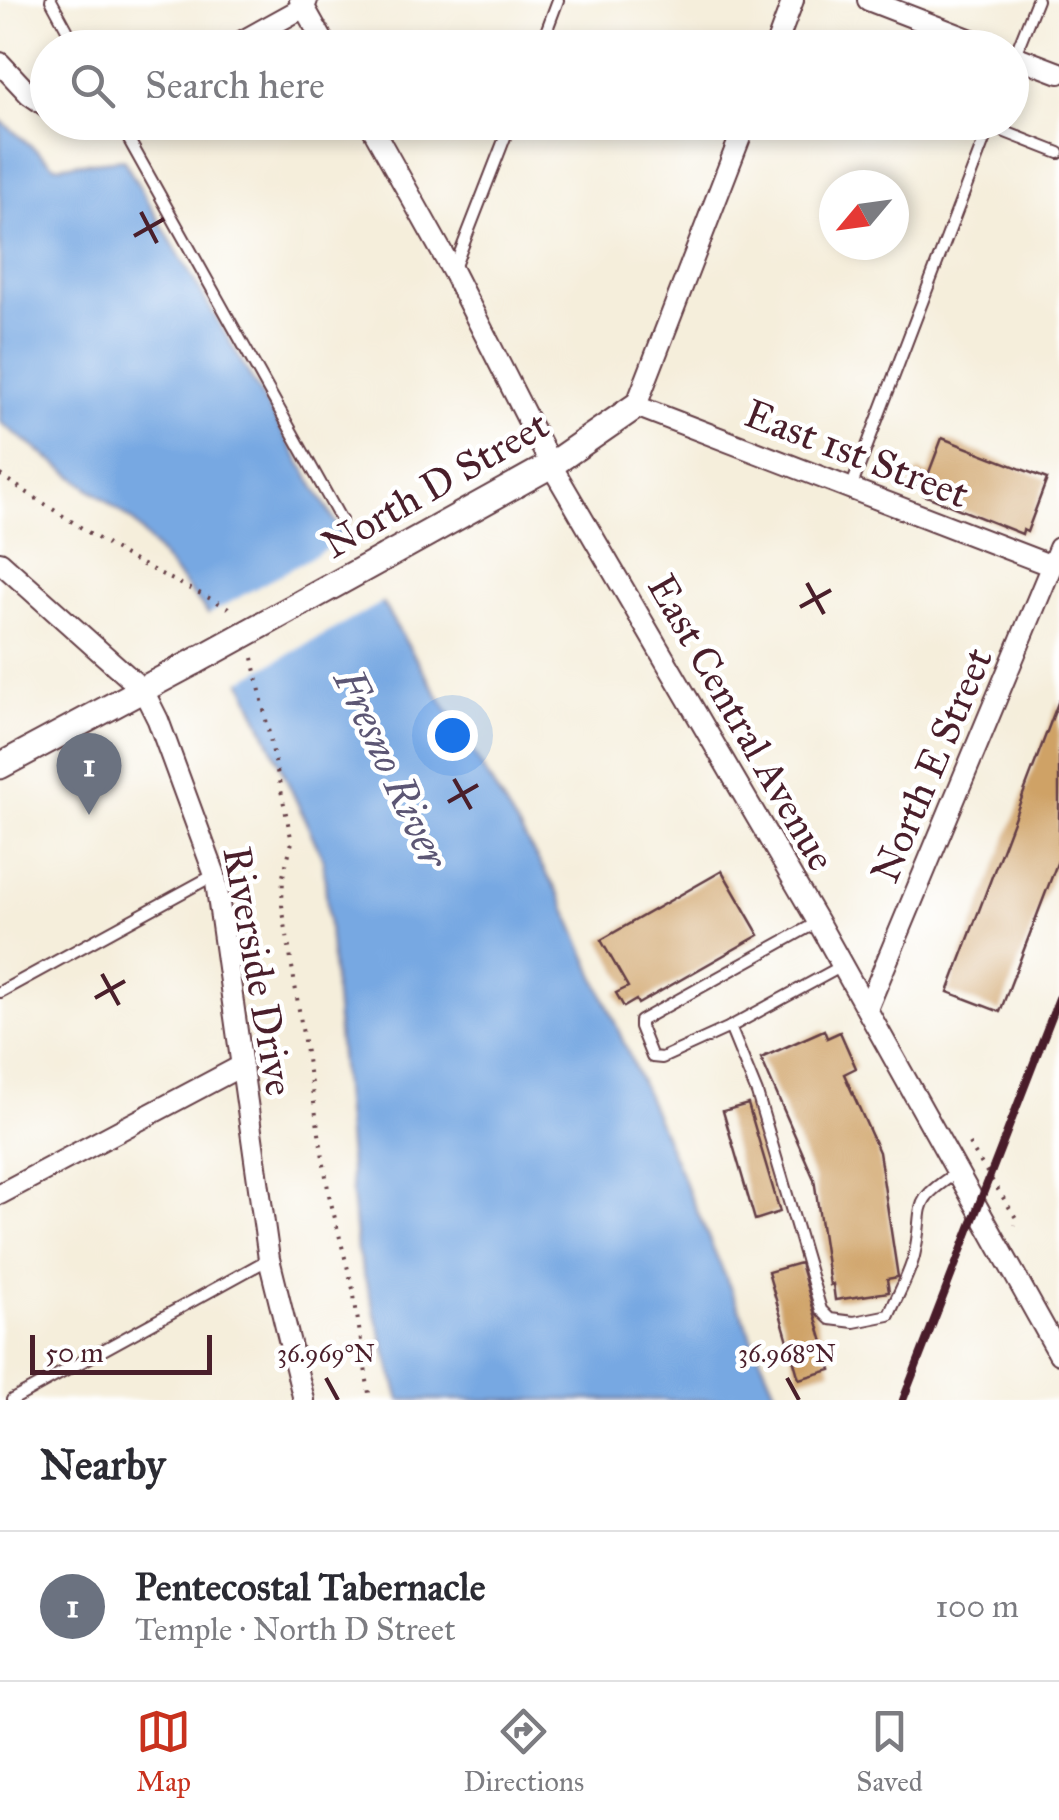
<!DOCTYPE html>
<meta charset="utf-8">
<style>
:root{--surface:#fff;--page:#f2f2f3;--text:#2b2b33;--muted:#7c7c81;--line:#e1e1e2;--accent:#c8321e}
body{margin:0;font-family:"IM FELL Great Primer",serif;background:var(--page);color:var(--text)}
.compass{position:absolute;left:819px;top:170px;width:90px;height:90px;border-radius:50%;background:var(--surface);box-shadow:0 5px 15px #0003;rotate:241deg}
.scale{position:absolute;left:30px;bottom:25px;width:182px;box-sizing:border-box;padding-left:10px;border:5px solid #4a1f2b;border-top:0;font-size:28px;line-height:35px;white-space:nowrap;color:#4a1f2b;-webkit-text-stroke:8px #fff;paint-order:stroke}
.you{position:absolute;left:452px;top:735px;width:35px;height:35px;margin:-25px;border:8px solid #fff;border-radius:50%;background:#1a73e8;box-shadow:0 0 0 15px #1a73e833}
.badge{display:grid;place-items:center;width:65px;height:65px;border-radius:50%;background:var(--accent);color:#fff;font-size:32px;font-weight:700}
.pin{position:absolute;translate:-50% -82px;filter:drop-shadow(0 2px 5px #0008)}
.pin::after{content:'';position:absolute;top:52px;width:35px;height:30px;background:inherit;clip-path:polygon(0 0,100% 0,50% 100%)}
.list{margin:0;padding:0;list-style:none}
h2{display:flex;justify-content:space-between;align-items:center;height:130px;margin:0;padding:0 40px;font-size:42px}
h2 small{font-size:32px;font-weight:400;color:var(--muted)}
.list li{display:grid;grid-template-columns:65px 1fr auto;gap:30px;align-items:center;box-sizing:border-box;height:150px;padding:0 40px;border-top:2px solid var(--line)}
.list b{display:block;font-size:38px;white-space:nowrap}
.list p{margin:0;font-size:32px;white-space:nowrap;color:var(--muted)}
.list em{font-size:32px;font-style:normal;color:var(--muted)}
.icon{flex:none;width:55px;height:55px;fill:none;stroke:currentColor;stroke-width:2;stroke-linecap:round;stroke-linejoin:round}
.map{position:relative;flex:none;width:1059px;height:1400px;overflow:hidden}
.search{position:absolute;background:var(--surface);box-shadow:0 5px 15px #0003;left:30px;right:30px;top:30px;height:110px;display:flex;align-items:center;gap:25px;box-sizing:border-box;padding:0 35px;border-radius:55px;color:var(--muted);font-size:38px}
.sheet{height:280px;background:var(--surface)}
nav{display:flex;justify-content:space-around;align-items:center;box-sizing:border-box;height:140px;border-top:2px solid var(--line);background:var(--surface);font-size:28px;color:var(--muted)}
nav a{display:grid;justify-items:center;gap:5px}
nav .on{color:var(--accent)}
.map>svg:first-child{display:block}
.water{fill:#77a8e2;stroke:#606486;stroke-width:2.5}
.pier{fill:#f5eedb}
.building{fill:#cfa266}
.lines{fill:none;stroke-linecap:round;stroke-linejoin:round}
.service-casing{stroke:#643e45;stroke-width:14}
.minor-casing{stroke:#643e45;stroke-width:24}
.tertiary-casing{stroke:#643e45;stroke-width:29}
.path{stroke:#643e45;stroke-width:4;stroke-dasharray:2.5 8;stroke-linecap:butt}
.service{stroke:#fff;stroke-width:10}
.minor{stroke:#fff;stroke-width:20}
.tertiary{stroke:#fff;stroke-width:25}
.rail{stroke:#4a1f2b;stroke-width:8}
.tertiary-bridge-casing{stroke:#643e45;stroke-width:29;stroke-linecap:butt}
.tertiary-bridge{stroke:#fff;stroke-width:25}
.ticks{fill:none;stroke:#4a1f2b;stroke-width:4}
.labels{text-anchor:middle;stroke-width:9;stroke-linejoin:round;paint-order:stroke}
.street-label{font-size:40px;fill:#4a1f2b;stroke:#fff}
.water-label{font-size:42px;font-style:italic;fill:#5c5674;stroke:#fff}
.ticks-label{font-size:25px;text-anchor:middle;fill:#4a1f2b;stroke:#fff;stroke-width:9;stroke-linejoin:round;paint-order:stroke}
</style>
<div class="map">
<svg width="1059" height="1400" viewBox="0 0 1059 1400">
<rect width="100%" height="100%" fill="#fff"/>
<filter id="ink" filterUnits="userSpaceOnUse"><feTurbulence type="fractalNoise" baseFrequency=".01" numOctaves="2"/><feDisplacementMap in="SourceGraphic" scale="20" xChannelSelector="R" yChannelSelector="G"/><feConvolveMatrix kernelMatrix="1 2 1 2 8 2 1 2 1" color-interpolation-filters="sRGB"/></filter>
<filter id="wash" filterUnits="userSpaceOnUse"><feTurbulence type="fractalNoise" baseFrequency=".0048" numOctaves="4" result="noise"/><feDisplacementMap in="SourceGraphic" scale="40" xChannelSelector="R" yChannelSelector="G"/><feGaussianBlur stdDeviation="2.25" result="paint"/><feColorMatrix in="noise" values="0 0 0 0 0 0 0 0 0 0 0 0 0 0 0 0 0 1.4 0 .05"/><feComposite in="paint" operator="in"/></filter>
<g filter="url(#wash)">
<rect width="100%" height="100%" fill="#f5eedb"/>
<polygon class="water" points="0,120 55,166 123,159 390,616 560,896 779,1400 400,1400 357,1250 323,859 214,621 133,521 0,422"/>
<polygon class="pier" points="349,536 387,600 237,683 204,617"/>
<g id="blocks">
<g class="building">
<polygon points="942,438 1047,479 1027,532 1023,530 1022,534 924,495 926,490 913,485 918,471 928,475"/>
<polygon points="1059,700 1059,858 1000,1012 948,992"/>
<polygon points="722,871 759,935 638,1004 636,1000 624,1007 616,993 628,987 601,940"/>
<polygon points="824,1030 827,1038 840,1032 856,1068 844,1074 879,1152 898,1277 887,1279 889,1292 835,1300 833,1284 830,1285 814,1179 761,1058"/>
<polygon points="748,1104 780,1212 755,1220 723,1111"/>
<polygon points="800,1263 831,1370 799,1379 768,1272"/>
</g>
</g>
</g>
<g filter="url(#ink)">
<use href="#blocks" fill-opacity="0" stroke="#643e45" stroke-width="2.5"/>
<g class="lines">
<defs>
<g id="service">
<polyline points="51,0 77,48"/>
<polyline points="540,48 558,0"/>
<polyline points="1013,60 1037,0"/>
<polyline points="119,122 341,520"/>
<polyline points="990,126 1059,153"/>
<polyline points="453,271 511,122"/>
<polyline points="851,488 991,122"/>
<polyline points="818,922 640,1021 640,1027 652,1057 662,1058 730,1027 842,966"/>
<polyline points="0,992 214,875"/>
<path d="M 730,1027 L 757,1093 L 821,1310 L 830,1319 L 854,1322 L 889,1315 C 897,1296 909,1276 914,1256 C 926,1205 907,1204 958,1172"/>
<polyline points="12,1400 269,1259"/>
</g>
<g id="minor">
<polyline points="300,0 327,48"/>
<polyline points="868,0 992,48"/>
<polyline points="230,48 304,7 307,0"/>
<polyline points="775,48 793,0"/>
<polyline points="1012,55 1059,73"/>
<polyline points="0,63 29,94 48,107"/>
<polyline points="369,122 453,272 551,465 818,922 1059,1354"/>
<polyline points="746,122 636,406 1052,566"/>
<polyline points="0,562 143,690 158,720 215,875 269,1259 304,1400"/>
<polyline points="867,1009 1059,548"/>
<polyline points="0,1194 241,1066"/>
</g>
<g id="tertiary">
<polyline points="385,557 551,465 636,406"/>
<polyline points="0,766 196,661"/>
</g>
</defs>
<use href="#service" class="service-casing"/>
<use href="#minor" class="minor-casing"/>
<use href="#tertiary" class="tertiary-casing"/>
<g class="path">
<polyline points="0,475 125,556 227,607 234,614"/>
<polyline points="253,658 292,842 283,876 282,905 329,1195 353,1289 370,1400"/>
<polyline points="969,1144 1016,1218 1015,1225"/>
</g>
<use href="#service" class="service"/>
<use href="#minor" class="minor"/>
<use href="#tertiary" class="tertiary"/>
<polyline class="rail" points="903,1400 1059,998"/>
<defs>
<polyline id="tertiary-bridge" points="196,661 385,557"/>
</defs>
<use href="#tertiary-bridge" class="tertiary-bridge-casing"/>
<use href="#tertiary-bridge" class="tertiary-bridge"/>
</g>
</g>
<path class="ticks" d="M 141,212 L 157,243M 134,236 L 164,219M 807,583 L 824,614M 800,607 L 831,590M 454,779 L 471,809M 448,802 L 478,785M 102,974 L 119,1005M 95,998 L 125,981M 326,1378 L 338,1400M 787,1378 L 799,1400"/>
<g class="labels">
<g class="street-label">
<text transform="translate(857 453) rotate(21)" y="14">East 1st Street</text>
<text transform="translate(435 484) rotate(-30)" y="14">North D Street</text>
<text transform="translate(742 722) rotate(60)" y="14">East Central Avenue</text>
<text transform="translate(931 765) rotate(-67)" y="14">North E Street</text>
<text transform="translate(259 971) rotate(80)" y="14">Riverside Drive</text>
</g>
<g class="water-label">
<text transform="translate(392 768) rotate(65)" y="15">Fresno River</text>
</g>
</g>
<g class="ticks-label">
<text x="326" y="1362">36.969°N</text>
<text x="787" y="1362">36.968°N</text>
</g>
</svg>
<svg class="compass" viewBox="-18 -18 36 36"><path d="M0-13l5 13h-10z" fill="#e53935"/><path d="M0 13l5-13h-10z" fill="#7c7c81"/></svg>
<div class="scale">50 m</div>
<div class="you"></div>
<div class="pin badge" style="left:89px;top:815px;background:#6b7280">1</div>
<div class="search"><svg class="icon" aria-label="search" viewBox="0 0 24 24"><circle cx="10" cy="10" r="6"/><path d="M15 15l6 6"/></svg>Search here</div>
</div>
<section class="sheet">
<h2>Nearby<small></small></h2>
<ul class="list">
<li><span class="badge" style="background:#6b7280">1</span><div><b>Pentecostal Tabernacle</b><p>Temple · North D Street</p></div><em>100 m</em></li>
</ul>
</section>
<nav>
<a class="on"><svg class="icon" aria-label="map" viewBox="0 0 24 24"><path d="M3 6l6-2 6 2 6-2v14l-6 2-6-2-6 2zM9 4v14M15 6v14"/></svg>Map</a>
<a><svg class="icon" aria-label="directions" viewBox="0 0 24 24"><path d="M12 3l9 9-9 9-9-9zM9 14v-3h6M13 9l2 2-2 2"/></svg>Directions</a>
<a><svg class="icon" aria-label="saved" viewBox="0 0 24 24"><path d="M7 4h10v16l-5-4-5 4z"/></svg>Saved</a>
</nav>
